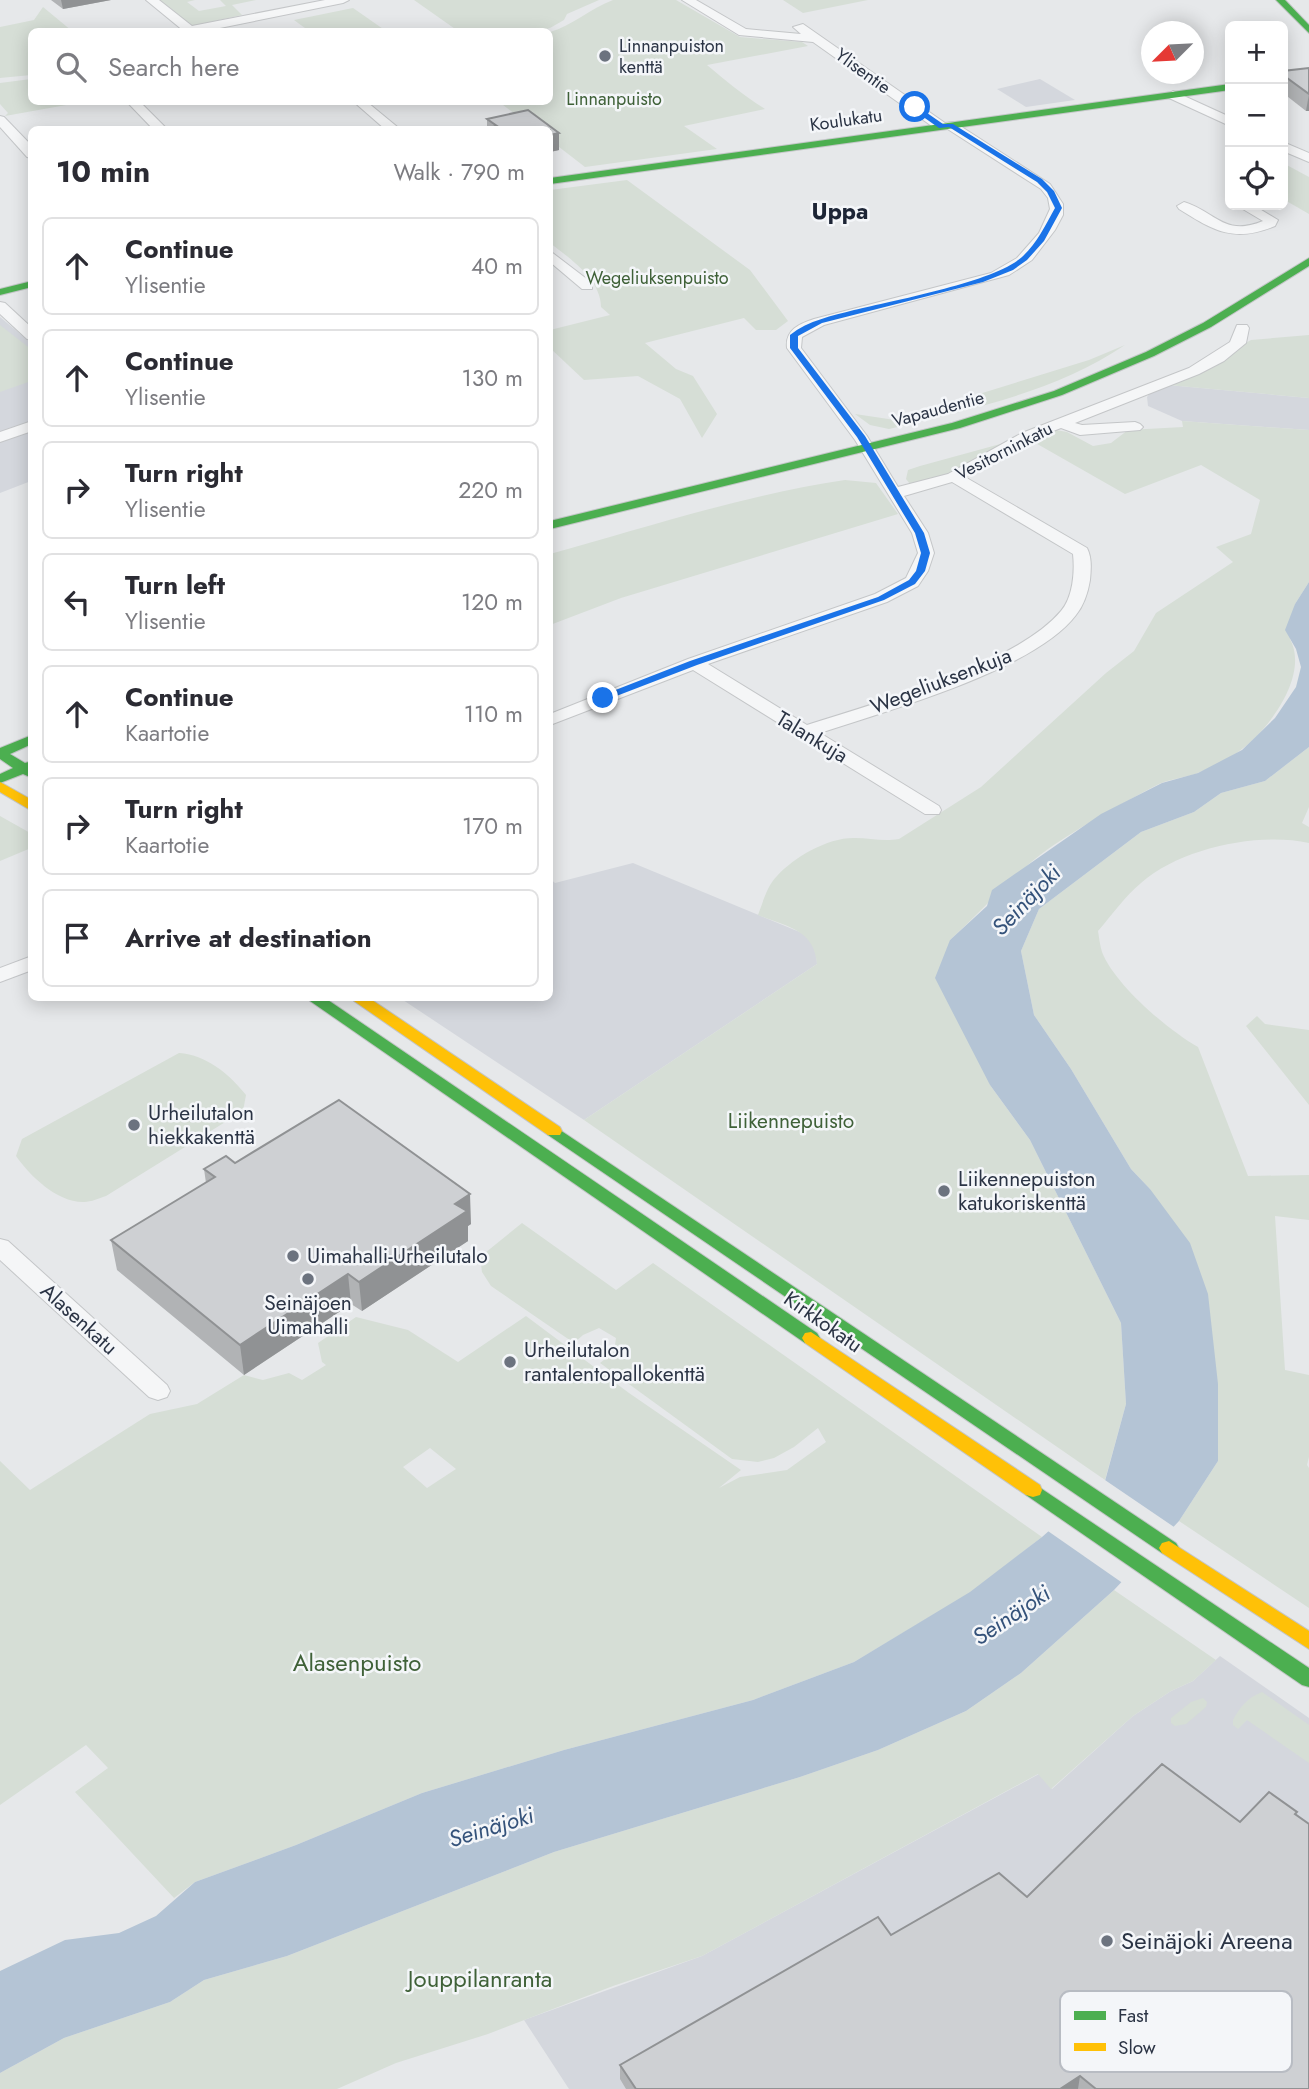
<!DOCTYPE html>
<meta charset="utf-8">
<style>
:root{--surface:#fff;--page:#f2f2f3;--text:#2b2b33;--muted:#7c7c81;--line:#e1e1e2}
body{margin:0;font-family:Jost,sans-serif;background:var(--page);color:var(--text)}
.controls{position:absolute;right:21px;top:21px;display:grid;overflow:hidden;border-radius:10px;box-shadow:0 4px 18px #0003}
.controls button{width:63px;height:63px;display:grid;place-items:center;padding:0;border:0;border-bottom:2px solid var(--line);background:var(--surface);color:var(--text);font:35px sans-serif}
.compass{position:absolute;left:1141px;top:21px;width:63px;height:63px;border-radius:50%;background:var(--surface);box-shadow:0 4px 18px #0003;rotate:246deg}
.stop{position:absolute;width:21px;height:21px;margin:-16px;border:5px solid #1a73e8;border-radius:50%;background:#fff}
.stop.end{background:#1a73e8;border-color:#fff;box-shadow:0 2px 7px #0008}
.list{margin:0;padding:0;list-style:none}
h2{display:flex;justify-content:space-between;align-items:center;height:91px;margin:0;padding:0 28px;font-size:30px}
h2 small{font-size:23px;font-weight:400;color:var(--muted)}
.list li{display:grid;grid-template-columns:46px 1fr auto;gap:21px;align-items:center;box-sizing:border-box;height:98px;margin:0 14px 14px;padding:0 14px;border:2px solid var(--line);border-radius:10px}
.list b{display:block;font-size:26px;white-space:nowrap}
.list p{margin:0;font-size:23px;white-space:nowrap;color:var(--muted)}
.list em{font-size:23px;font-style:normal;color:var(--muted)}
.icon{flex:none;width:38px;height:38px;fill:none;stroke:currentColor;stroke-width:2;stroke-linecap:round;stroke-linejoin:round}
.map{position:relative;flex:none;width:1309px;height:2089px;overflow:hidden}
.search{position:absolute;background:var(--surface);box-shadow:0 4px 18px #0003;left:28px;top:28px;width:525px;height:77px;display:flex;align-items:center;gap:18px;box-sizing:border-box;padding:0 24px;border-radius:10px;color:var(--muted);font-size:26px}
.panel{position:absolute;background:var(--surface);box-shadow:0 4px 18px #0003;left:28px;top:126px;width:525px;height:875px;border-radius:10px}
.map>svg:first-child{display:block}
.built{fill:#d4d7dd}
.green{fill:#d6ded6;fill-rule:evenodd}
.water{fill:#b4c4d5}
.pier{fill:#e6e8ea}
.lines{fill:none;stroke-linecap:round;stroke-linejoin:round}
.street-casing{stroke:#c4c6c8;stroke-width:2}
.fast-casing{stroke:#c4c6c8;stroke-width:2}
.slow-casing{stroke:#c4c6c8;stroke-width:2}
.street{fill:#f5f6f7;fill-rule:evenodd}
.fast{fill:#4caf50;fill-rule:evenodd}
.slow{fill:#ffc107;fill-rule:evenodd}
.wall{fill:#b1b3b5}
.shaded-wall{fill:#909294}
.building{fill:#ced0d3;stroke:#909294;stroke-width:2}
.route{fill:#1a73e8}
.poi-dot{fill:#6c737f;stroke:#f4f6f9;stroke-width:2.5}
.labels{text-anchor:middle;stroke-width:5;stroke-linejoin:round;paint-order:stroke}
.far-poi-label{font-size:18px;fill:#2b3445;stroke:#f4f6f9;text-anchor:start}
.far-street-label{font-size:18px;fill:#2b3445;stroke:#f4f6f9}
.far-park-label{font-size:18px;fill:#3f6138;stroke:#f4f6f9}
.street-label{font-size:21px;fill:#2b3445;stroke:#f4f6f9}
.poi-label{font-size:21px;fill:#2b3445;stroke:#f4f6f9;text-anchor:start}
.park-label{font-size:21px;fill:#3f6138;stroke:#f4f6f9}
.far-district-label{font-size:23px;font-weight:bold;fill:#1d2536;stroke:#f4f6f9}
.water-label{font-size:23px;font-style:italic;fill:#34527a;stroke:#f4f6f9}
.near-park-label{font-size:24px;fill:#3f6138;stroke:#f4f6f9}
.near-poi-label{font-size:24px;fill:#2b3445;stroke:#f4f6f9;text-anchor:start}
.key{fill:#f4f6f9;stroke:#b8bcc3;stroke-width:2}
.key-label{font-size:19px;fill:#2b3445}
</style>
<div class="map">
<svg width="1309" height="2089" viewBox="0 0 1309 2089">
<rect width="100%" height="100%" fill="#e6e8ea"/>
<g class="built">
<polygon points="1040,79 1075,100 1026,107 997,89"/>
<polygon points="0,317 32,344 31,481 0,493"/>
<polygon points="1168,385 1309,398 1309,430 1182,421 1148,406 1147,397 1150,393"/>
<polygon points="633,863 807,935 816,950 817,964 584,1120 400,998 550,998 550,879 555,883"/>
<polygon points="1220,1656 1309,1718 1309,2089 569,2089 524,2020 702,1956 1039,1774 1052,1789 1133,1716 1171,1691 1193,1681"/>
</g>
<g class="green">
<polygon points="160,0 195,0 187,2 199,11 226,6 220,0 256,0 232,5 242,15 192,26"/>
<polygon points="414,0 599,0 567,14 564,20 550,28 535,32 458,31"/>
<path d="M 613,0 L 676,0 L 740,37 L 802,42 L 808,46 L 707,65 C 726,81 743,95 765,109 L 684,126 L 717,149 L 585,167 L 550,140 L 550,130 L 535,129 L 499,102 L 550,102 L 550,32 C 572,26 591,8 613,0 Z"/>
<polygon points="783,0 868,0 803,13"/>
<polygon points="43,7 72,31 32,32 31,75 0,78 0,27 34,20"/>
<polygon points="353,8 386,31 309,31 294,20"/>
<polygon points="31,79 32,102 83,102 5,116 8,113 0,104 0,83"/>
<polygon points="1283,163 1309,177 1309,214 1283,199"/>
<path d="M 627,180 L 750,270 L 788,321 L 776,330 L 756,330 L 744,318 L 645,343 L 676,369 L 693,376 L 717,414 L 702,438 L 680,399 L 638,376 L 584,380 L 550,348 L 550,330 L 610,315 L 601,307 C 601,279 569,258 550,243 L 550,190 Z"/>
<polygon points="0,325 32,350 31,381 0,392"/>
<polygon points="1309,335 1309,398 1168,385 1251,340"/>
<path d="M 1125,345 C 1053,393 971,409 889,429 L 870,425 L 855,414 L 895,420 L 1089,360 Z"/>
<path d="M 1182,421 L 1309,430 L 1309,582 L 1295,604 L 1290,639 C 1309,674 1271,727 1242,749 C 1231,758 1214,766 1200,772 C 1187,778 1172,778 1159,784 C 1126,801 1078,828 1048,849 C 1012,875 983,910 950,940 L 990,1085 L 1030,1140 L 1121,1323 L 1126,1404 L 1105,1480 L 584,1120 L 817,964 C 814,929 787,927 758,915 C 763,902 767,886 777,876 C 794,857 829,837 855,838 C 870,838 883,842 899,839 L 981,787 L 1106,673 L 1134,651 L 1156,613 L 1233,562 L 1216,547 L 1251,534 L 1260,500 L 1201,465 L 1125,494 L 1032,441 L 1056,430 L 1067,432 L 1093,446 L 1111,443 L 1128,430 L 1183,427 Z"/>
<path d="M 1004,443 C 979,457 939,486 910,484 L 906,479 L 908,470 L 920,466 Z"/>
<path d="M 845,480 L 876,483 L 898,514 L 621,598 L 550,625 L 550,554 C 644,528 748,494 845,480 Z"/>
<path d="M 1309,747 L 1309,807 L 1302,823 L 1309,827 L 1309,843 C 1258,832 1181,848 1141,883 C 1125,896 1112,915 1098,931 C 1099,937 1100,946 1102,952 C 1115,985 1168,1030 1198,1047 L 1248,1176 L 1309,1175 L 1309,1220 L 1275,1216 L 1285,1370 L 1309,1375 L 1309,1457 L 1307,1465 L 1309,1468 L 1309,1608 L 1179,1521 L 1218,1461 L 1150,1189 L 1131,1169 L 1071,1069 L 1034,1015 L 1021,951 L 1039,909 L 1141,832 L 1194,812 L 1221,793 L 1265,781 Z"/>
<polygon points="0,816 32,834 31,848 0,861"/>
<polygon points="1257,1016 1265,1024 1309,1030 1309,1105 1246,1026"/>
<path d="M 179,1053 C 207,1055 229,1074 246,1095 L 243,1111 L 106,1196 C 100,1198 91,1202 84,1202 C 58,1203 30,1176 16,1156 L 22,1139 Z"/>
<path d="M 522,1223 L 616,1290 L 653,1263 L 1042,1537 L 970,1593 L 854,1662 L 753,1700 L 564,1750 L 422,1793 L 296,1845 L 195,1882 L 174,1898 L 75,1792 L 108,1768 L 86,1745 L 0,1805 L 0,1461 L 30,1490 L 150,1414 L 197,1404 L 244,1375 L 263,1380 L 289,1373 L 302,1380 L 326,1365 L 322,1362 L 318,1343 L 356,1317 L 408,1330 L 458,1362 L 526,1316 L 629,1393 L 741,1470 L 719,1488 L 740,1477 L 787,1470 L 826,1442 L 818,1428 L 794,1447 L 774,1458 L 758,1462 L 732,1459 L 600,1363 L 614,1352 L 616,1338 L 599,1328 L 583,1335 L 574,1343 L 491,1286 L 482,1272 L 480,1257 ZM 430,1448 L 456,1469 L 427,1488 L 403,1467 Z"/>
<polygon points="1114,1590 1216,1660 1193,1681 1171,1691 1133,1716 1051,1789 1038,1774 702,1956 613,1986 488,2034 396,2063 337,2089 0,2089 0,2073 64,2038 170,2002 204,1980 287,1956 554,1852 800,1777 878,1750 966,1711 1021,1673"/>
<path d="M 1262,1692 L 1309,1725 L 1309,1763 L 1247,1720 L 1238,1729 L 1233,1725 L 1233,1720 C 1240,1707 1247,1698 1262,1692 Z"/>
<polygon points="1203,1698 1207,1702 1206,1707 1186,1724 1175,1726 1171,1723 1171,1718 1191,1702"/>
</g>
<polygon class="water" points="1309,582 1309,747 1265,781 1221,793 1194,812 1141,832 1039,909 1021,951 1034,1015 1071,1069 1131,1169 1150,1189 1190,1243 1208,1294 1218,1384 1218,1461 1179,1521 1114,1590 1021,1673 966,1711 878,1750 800,1777 554,1852 287,1956 204,1980 170,2002 64,2038 0,2073 0,1971 65,1940 119,1933 156,1916 195,1882 296,1845 422,1793 564,1750 753,1700 854,1662 970,1592 1042,1537 1105,1481 1126,1404 1121,1323 1030,1140 990,1085 935,978 950,940 987,906 992,890 1101,814 1162,783 1198,773 1242,750 1275,718 1296,687 1301,667 1296,649 1285,630 1295,604"/>
<polygon class="pier" points="1102,1478 1177,1529 1124,1584 1045,1529"/>
<g class="lines">
<defs>
<g id="street">
<polygon points="146,0 159,0 192,26 325,0 349,0 343,3 200,32 185,32"/>
<path d="M 682,0 L 696,0 L 746,29 L 801,34 L 793,27 L 803,24 L 945,123 L 954,122 L 1050,184 L 1063,204 L 1063,215 L 1055,230 L 1032,260 L 1009,275 L 824,325 L 802,337 L 801,348 L 867,436 L 898,487 L 948,474 L 1022,433 L 1189,368 L 1230,342 L 1237,325 L 1247,325 L 1249,328 L 1246,343 L 1224,361 L 1199,374 L 1075,423 L 1082,425 L 1135,422 L 1140,424 L 1143,427 L 1140,430 L 1080,435 L 1061,428 L 1032,439 L 965,477 L 1087,548 C 1092,558 1091,569 1090,580 C 1088,592 1084,605 1076,615 C 1035,670 886,711 820,733 L 939,806 L 941,810 L 939,814 L 925,814 L 693,670 L 550,725 L 550,714 L 688,659 L 875,594 L 906,578 L 918,553 L 912,533 L 855,440 L 787,348 C 785,330 799,324 814,319 L 991,273 L 1017,258 L 1039,233 L 1050,209 L 1048,198 L 1041,189 L 946,128 L 936,129 L 813,42 L 739,35 ZM 952,482 L 1073,554 C 1075,572 1073,597 1061,611 C 1016,665 875,703 807,725 L 708,664 L 887,602 L 918,586 L 928,571 L 934,553 L 928,533 L 904,496 Z"/>
<polygon points="1173,91 1230,117 1230,126 1169,98 1167,95"/>
<polygon points="127,102 140,102 168,130 154,130"/>
<polygon points="354,102 367,102 401,130 386,130"/>
<polygon points="0,116 4,117 32,146 32,158 27,157 0,127"/>
<polygon points="1283,142 1309,153 1309,162 1283,151"/>
<path d="M 1184,202 C 1216,212 1224,237 1263,221 L 1236,205 L 1253,205 L 1278,220 L 1275,226 C 1234,243 1214,231 1179,209 L 1177,206 Z"/>
<polygon points="550,251 592,283 592,289 582,289 550,262"/>
<polygon points="0,302 5,303 32,328 32,340 27,339 0,314"/>
<polygon points="32,421 32,431 0,442 0,432"/>
<polygon points="32,956 32,970 0,982 0,968"/>
<polygon points="0,1239 8,1241 167,1385 170,1391 167,1397 158,1400 149,1397 0,1260"/>
</g>
<g id="fast">
<polygon points="1276,0 1285,0 1309,25 1309,33"/>
<polygon points="1230,84 1230,90 550,184 550,178"/>
<polygon points="1309,258 1309,266 1211,327 1154,356 1062,395 960,428 550,529 550,521 952,423 1054,391 1146,352 1203,323"/>
<polygon points="32,281 32,287 0,295 0,289"/>
<polygon points="32,735 32,744 10,754 25,763 32,761 32,778 23,774 0,783 0,774 13,768 0,759 0,748"/>
<polygon points="308,998 325,998 817,1333 820,1338 817,1343 805,1343 310,1001"/>
<polygon points="554,1126 1176,1543 1179,1548 1176,1553 1169,1555 1162,1553 548,1135 546,1131"/>
<polygon points="1033,1483 1309,1668 1309,1687 1302,1685 1026,1495 1024,1490 1026,1485"/>
</g>
<g id="slow">
<polygon points="0,782 32,800 32,811 0,792"/>
<polygon points="352,998 369,998 560,1127 562,1131 560,1135 548,1135 354,1001"/>
<polygon points="811,1332 1040,1485 1042,1490 1040,1495 1033,1497 1026,1495 805,1343 802,1338 805,1333"/>
<polygon points="1169,1541 1309,1631 1309,1649 1162,1553 1159,1548 1162,1543"/>
</g>
</defs>
<use href="#street" class="street-casing"/>
<use href="#fast" class="fast-casing"/>
<use href="#slow" class="slow-casing"/>
<use href="#street" class="street"/>
<use href="#fast" class="fast"/>
<use href="#slow" class="slow"/>
</g>
<g class="wall">
<polygon points="51,0 111,0 63,9"/>
<polygon points="1309,68 1309,111 1306,111 1283,93 1283,71"/>
<polygon points="528,110 559,133 559,150 550,152 550,130 487,130 487,119"/>
<polygon points="235,1163 471,1224 468,1226 468,1241 362,1311 351,1304 244,1375 117,1270 111,1240 206,1183 204,1169"/>
<polygon points="1296,1815 1309,2089 626,2089 620,2079 620,2065 891,1935 1027,1897 1240,1822"/>
</g>
<g class="shaded-wall">
<polygon points="61,0 111,0 63,9"/>
<polygon points="1309,94 1309,111 1306,111"/>
<polygon points="559,133 559,150 550,152 550,135"/>
<polygon points="470,1194 471,1224 468,1226 468,1241 362,1311 359,1282 455,1204"/>
<polygon points="348,1274 351,1304 244,1375 240,1345"/>
<polygon points="1080,2076 1078,2089 1060,2089"/>
</g>
<g class="building">
<polygon points="1309,68 1309,94 1283,75 1283,71"/>
<polygon points="528,110 559,133 550,135 550,130 495,130 492,127 497,126 487,119"/>
<polygon points="339,1100 470,1194 455,1204 467,1211 359,1282 348,1274 240,1345 111,1240 215,1177 204,1169 226,1156 235,1163"/>
<polygon points="1162,1764 1240,1822 1269,1792 1297,1812 1295,1814 1309,1824 1309,2089 1096,2089 1080,2076 1060,2089 636,2089 620,2065 878,1917 891,1935 999,1873 1027,1897"/>
</g>
<path class="route" d="M 912,106 L 917,106 L 943,124 L 953,124 L 1042,179 L 1054,191 L 1062,208 L 1044,241 L 1027,260 L 1013,270 L 983,282 L 822,323 L 798,336 L 798,348 L 865,436 L 924,533 L 930,553 L 925,571 L 915,584 L 884,600 L 697,665 L 606,700 L 600,700 L 600,696 L 690,661 L 878,597 L 909,580 L 916,571 L 921,553 L 915,533 L 857,437 L 790,348 L 790,335 C 809,320 832,316 854,310 C 895,300 994,282 1022,257 C 1037,243 1045,226 1055,208 L 1047,192 L 1037,182 L 949,127 L 939,128 L 912,109 Z"/>
<g class="poi-dot">
<circle cx="605" cy="56" r="7"/>
<circle cx="134" cy="1125" r="7"/>
<circle cx="944" cy="1191" r="7"/>
<circle cx="293" cy="1256" r="7"/>
<circle cx="308" cy="1279" r="7"/>
<circle cx="510" cy="1362" r="7"/>
<circle cx="1107" cy="1941" r="7"/>
</g>
<g class="labels">
<g class="far-poi-label">
<text x="619" y="52">Linnanpuiston<tspan x="619" dy="21">kenttä</tspan></text>
</g>
<g class="far-street-label">
<text transform="translate(863 71) rotate(36)" y="6">Ylisentie</text>
<text transform="translate(846 120) rotate(-8)" y="6">Koulukatu</text>
<text transform="translate(938 409) rotate(-15)" y="6">Vapaudentie</text>
<text transform="translate(1004 451) rotate(-27)" y="6">Vesitorninkatu</text>
</g>
<g class="far-park-label">
<text x="614" y="105">Linnanpuisto</text>
<text x="657" y="284">Wegeliuksenpuisto</text>
</g>
<g class="street-label">
<text transform="translate(941 681) rotate(-21)" y="7">Wegeliuksenkuja</text>
<text transform="translate(812 737) rotate(31)" y="7">Talankuja</text>
<text transform="translate(79 1319) rotate(42)" y="7">Alasenkatu</text>
<text transform="translate(823 1322) rotate(35)" y="7">Kirkkokatu</text>
</g>
<g class="poi-label">
<text x="148" y="1120">Urheilutalon<tspan x="148" dy="24">hiekkakenttä</tspan></text>
<text x="958" y="1186">Liikennepuiston<tspan x="958" dy="24">katukoriskenttä</tspan></text>
<text x="307" y="1263">Uimahalli-Urheilutalo</text>
<text x="308" y="1310" text-anchor="middle">Seinäjoen<tspan x="308" dy="24">Uimahalli</tspan></text>
<text x="524" y="1357">Urheilutalon<tspan x="524" dy="24">rantalentopallokenttä</tspan></text>
</g>
<g class="park-label">
<text x="791" y="1128">Liikennepuisto</text>
</g>
<g class="far-district-label">
<text x="840" y="219">Uppa</text>
</g>
<g class="water-label">
<text transform="translate(1026 900) rotate(-46)" y="8">Seinäjoki</text>
<text transform="translate(1011 1615) rotate(-34)" y="8">Seinäjoki</text>
<text transform="translate(491 1827) rotate(-17)" y="8">Seinäjoki</text>
</g>
<g class="near-park-label">
<text x="357" y="1671">Alasenpuisto</text>
<text x="480" y="1987">Jouppilanranta</text>
</g>
<g class="near-poi-label">
<text x="1121" y="1949">Seinäjoki Areena</text>
</g>
</g>
<rect x="1060" y="1991" width="232" height="81" rx="10" class="key"/>
<rect x="1074" y="2011" width="32" height="9" fill="#4caf50"/>
<rect x="1074" y="2043" width="32" height="8" fill="#ffc107"/>
<g class="key-label">
<text x="1118" y="2022">Fast</text>
<text x="1118" y="2054">Slow</text>
</g>
</svg>
<div class="controls">
<button>+</button>
<button>−</button>
<button><svg class="icon" aria-label="locate" viewBox="0 0 24 24"><circle cx="12" cy="12" r="6"/><path d="M12 2v4M12 18v4M2 12h4M18 12h4"/></svg></button>
</div>
<svg class="compass" viewBox="-18 -18 36 36"><path d="M0-13l5 13h-10z" fill="#e53935"/><path d="M0 13l5-13h-10z" fill="#7c7c81"/></svg>
<div class="stop" style="left:915px;top:107px"></div>
<div class="stop end" style="left:603px;top:698px"></div>
<div class="search"><svg class="icon" aria-label="search" viewBox="0 0 24 24"><circle cx="10" cy="10" r="6"/><path d="M15 15l6 6"/></svg>Search here</div>
<section class="panel">
<h2>10 min<small>Walk · 790 m</small></h2>
<ul class="list">
<li><svg class="icon" aria-label="ahead" viewBox="0 0 24 24"><path d="M12 20V5M6 11l6-6 6 6"/></svg><div><b>Continue</b><p>Ylisentie</p></div><em>40 m</em></li>
<li><svg class="icon" aria-label="ahead" viewBox="0 0 24 24"><path d="M12 20V5M6 11l6-6 6 6"/></svg><div><b>Continue</b><p>Ylisentie</p></div><em>130 m</em></li>
<li><svg class="icon" aria-label="right" viewBox="0 0 24 24"><path d="M7 20v-9h11M14 6l5 5-5 5"/></svg><div><b>Turn right</b><p>Ylisentie</p></div><em>220 m</em></li>
<li><svg class="icon" aria-label="left" viewBox="0 0 24 24"><path d="M17 20v-9H6M10 6l-5 5 5 5"/></svg><div><b>Turn left</b><p>Ylisentie</p></div><em>120 m</em></li>
<li><svg class="icon" aria-label="ahead" viewBox="0 0 24 24"><path d="M12 20V5M6 11l6-6 6 6"/></svg><div><b>Continue</b><p>Kaartotie</p></div><em>110 m</em></li>
<li><svg class="icon" aria-label="right" viewBox="0 0 24 24"><path d="M7 20v-9h11M14 6l5 5-5 5"/></svg><div><b>Turn right</b><p>Kaartotie</p></div><em>170 m</em></li>
<li><svg class="icon" aria-label="arrive" viewBox="0 0 24 24"><path d="M6 21V4h12l-3 4 3 4H6"/></svg><div><b>Arrive at destination</b></div></li>
</ul>
</section>
</div>
